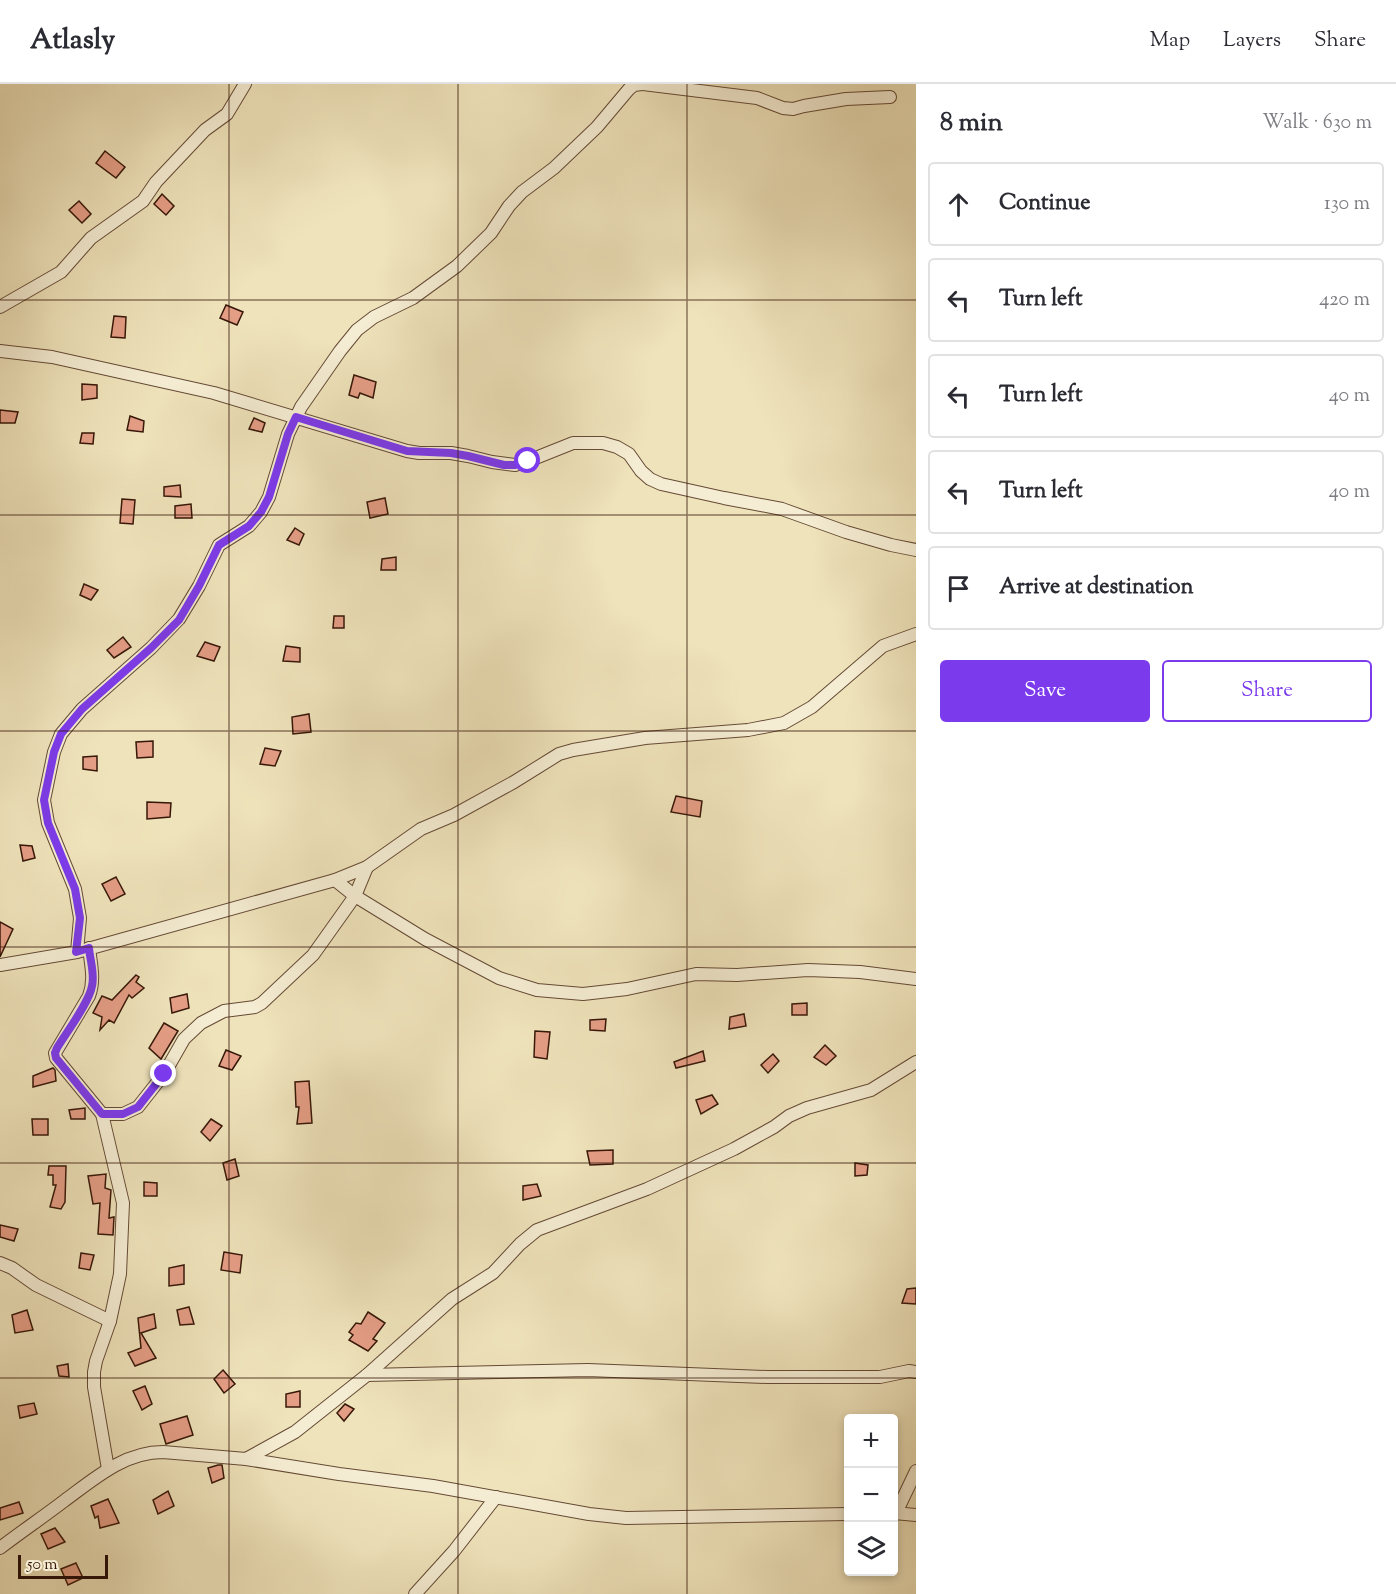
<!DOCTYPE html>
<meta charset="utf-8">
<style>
:root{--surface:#fff;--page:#f7f7f7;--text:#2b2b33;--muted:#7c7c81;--line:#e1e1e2;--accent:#7c3aed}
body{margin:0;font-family:"Sorts Mill Goudy",serif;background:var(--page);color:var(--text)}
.controls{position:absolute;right:18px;bottom:18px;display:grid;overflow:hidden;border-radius:6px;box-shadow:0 3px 9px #0003}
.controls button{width:54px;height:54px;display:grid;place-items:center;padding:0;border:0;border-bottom:2px solid var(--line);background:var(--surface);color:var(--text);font:30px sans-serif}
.scale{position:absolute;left:18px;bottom:15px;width:90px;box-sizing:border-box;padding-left:6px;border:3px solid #371708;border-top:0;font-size:16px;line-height:21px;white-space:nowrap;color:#371708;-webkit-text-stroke:4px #f5edd3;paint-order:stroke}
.stop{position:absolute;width:18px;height:18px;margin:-14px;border:4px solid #7c3aed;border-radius:50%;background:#fff}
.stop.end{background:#7c3aed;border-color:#fff;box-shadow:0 2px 6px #0008}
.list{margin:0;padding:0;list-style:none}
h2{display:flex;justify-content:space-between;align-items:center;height:78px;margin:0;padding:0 24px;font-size:26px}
h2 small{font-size:20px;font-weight:400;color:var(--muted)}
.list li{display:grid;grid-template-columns:39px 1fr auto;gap:18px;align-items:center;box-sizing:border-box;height:84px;margin:0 12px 12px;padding:0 12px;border:2px solid var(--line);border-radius:6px}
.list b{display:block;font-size:22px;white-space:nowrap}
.list em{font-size:20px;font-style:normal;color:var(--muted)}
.actions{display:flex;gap:12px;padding:18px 24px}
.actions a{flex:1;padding:14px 0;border:2px solid var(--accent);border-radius:6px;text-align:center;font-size:21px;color:var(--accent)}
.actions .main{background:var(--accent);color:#fff}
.icon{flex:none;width:33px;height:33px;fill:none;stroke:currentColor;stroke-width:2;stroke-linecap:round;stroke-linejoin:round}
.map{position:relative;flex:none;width:916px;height:1510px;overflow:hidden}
header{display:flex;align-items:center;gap:36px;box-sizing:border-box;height:84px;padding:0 30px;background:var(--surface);border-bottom:2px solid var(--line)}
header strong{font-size:28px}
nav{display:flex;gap:33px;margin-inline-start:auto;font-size:21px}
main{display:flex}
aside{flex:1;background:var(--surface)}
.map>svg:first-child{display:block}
.building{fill:#e59e86;stroke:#371708;stroke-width:1.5}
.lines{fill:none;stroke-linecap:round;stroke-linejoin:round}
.street-casing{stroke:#654a35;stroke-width:14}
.street{stroke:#f5edd3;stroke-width:12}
.route{stroke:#7c3aed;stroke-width:8}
.grid{fill:none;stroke:#371708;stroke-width:1.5;stroke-opacity:0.55}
</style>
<header>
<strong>Atlasly</strong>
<nav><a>Map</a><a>Layers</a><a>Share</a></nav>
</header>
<main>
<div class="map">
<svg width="916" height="1510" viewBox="0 0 916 1510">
<rect width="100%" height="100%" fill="#efe3bb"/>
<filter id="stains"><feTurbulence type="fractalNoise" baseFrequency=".00333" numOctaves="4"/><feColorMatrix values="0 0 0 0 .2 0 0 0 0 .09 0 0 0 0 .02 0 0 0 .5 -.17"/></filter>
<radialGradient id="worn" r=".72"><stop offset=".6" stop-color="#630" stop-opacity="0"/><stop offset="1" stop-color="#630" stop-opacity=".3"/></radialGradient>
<g class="building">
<polygon points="105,67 125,83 116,94 96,79"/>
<polygon points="162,110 174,122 166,131 154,120"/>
<polygon points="79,117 91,130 82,139 69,126"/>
<polygon points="226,221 243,228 237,241 220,234"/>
<polygon points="114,232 126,233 125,254 111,253"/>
<polygon points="354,291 376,298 373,314 360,309 358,314 349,311"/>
<polygon points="82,300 97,301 97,314 82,316"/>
<polygon points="0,326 18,328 15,339 0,339"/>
<polygon points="130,332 144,337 143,348 127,346"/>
<polygon points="254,334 265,339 262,348 249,345"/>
<polygon points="82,349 94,349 93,360 80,359"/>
<polygon points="180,401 181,413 164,412 164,403"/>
<polygon points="385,414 388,430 370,434 367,418"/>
<polygon points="122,415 135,416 133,440 120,439"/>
<polygon points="191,420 192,434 175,434 175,422"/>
<polygon points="295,444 304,450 299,461 287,456"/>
<polygon points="396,473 396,486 381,486 382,475"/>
<polygon points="84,500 98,506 91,516 80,511"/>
<polygon points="334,532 344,532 344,544 333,544"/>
<polygon points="123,553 131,563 114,574 107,566"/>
<polygon points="205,558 220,563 214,577 197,572"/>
<polygon points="286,562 300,564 300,578 283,577"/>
<polygon points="309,630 311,648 293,650 292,633"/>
<polygon points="153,657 153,673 137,674 136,658"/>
<polygon points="265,664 281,667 275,682 260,680"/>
<polygon points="97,672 97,687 83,685 83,673"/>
<polygon points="676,712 702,717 700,733 671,728"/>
<polygon points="147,718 171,719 170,733 147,735"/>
<polygon points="20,761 32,762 35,774 23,777"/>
<polygon points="116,793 125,810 111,817 102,800"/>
<polygon points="0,838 13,845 0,873"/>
<polygon points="136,891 139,893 136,898 144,904 132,914 129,911 114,939 109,936 100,946 102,933 93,929 102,912 112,916"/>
<polygon points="187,910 189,924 172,929 170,914"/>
<polygon points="807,919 807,931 792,931 792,920"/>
<polygon points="744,930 746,942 729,945 730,933"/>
<polygon points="606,935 605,947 590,946 590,936"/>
<polygon points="164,939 178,947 161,975 149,964"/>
<polygon points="535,947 550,948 547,975 534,973"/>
<polygon points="825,961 836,972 826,981 814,973"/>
<polygon points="226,966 241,972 232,986 219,982"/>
<polygon points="703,967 705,977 676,984 674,978"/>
<polygon points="773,970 779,977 768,989 761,981"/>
<polygon points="53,984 55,986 56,997 33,1003 33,992"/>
<polygon points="309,997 312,1039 297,1040 299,1023 296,1023 295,998"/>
<polygon points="712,1011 718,1020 701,1030 696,1016"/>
<polygon points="85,1024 85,1035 71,1035 69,1026"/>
<polygon points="32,1035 48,1035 48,1051 33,1051"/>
<polygon points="211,1035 222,1042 210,1057 201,1048"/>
<polygon points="613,1066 613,1080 590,1081 587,1067"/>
<polygon points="235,1075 239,1092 227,1096 223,1079"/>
<polygon points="855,1079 868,1081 867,1091 855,1092"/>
<polygon points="49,1082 66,1082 65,1118 61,1125 50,1123 56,1101 53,1101 53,1091 48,1091"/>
<polygon points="106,1090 105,1104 111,1106 109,1134 114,1133 113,1151 98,1150 100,1119 93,1120 88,1092"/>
<polygon points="144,1098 157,1099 157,1112 144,1112"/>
<polygon points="537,1100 541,1112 523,1116 523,1102"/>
<polygon points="0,1141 18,1145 14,1157 0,1153"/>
<polygon points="224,1168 242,1171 240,1189 221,1186"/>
<polygon points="81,1169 94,1171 90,1186 79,1184"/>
<polygon points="184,1181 184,1200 169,1202 169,1184"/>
<polygon points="916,1204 916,1220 902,1219 907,1205"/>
<polygon points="189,1223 194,1240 180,1241 177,1226"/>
<polygon points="27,1226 33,1246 15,1249 12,1231"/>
<polygon points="368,1228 385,1239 373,1255 377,1257 368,1267 349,1256 353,1251 349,1248 356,1239 361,1240"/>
<polygon points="154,1230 156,1244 141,1249 156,1274 135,1282 128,1269 141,1264 138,1234"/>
<polygon points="68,1280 69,1293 59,1292 57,1282"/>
<polygon points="223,1286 235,1300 224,1309 214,1295"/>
<polygon points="145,1302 152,1320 142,1326 133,1307"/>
<polygon points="300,1307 300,1323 286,1323 286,1310"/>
<polygon points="34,1319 37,1330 20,1334 18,1322"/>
<polygon points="345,1320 354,1325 344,1337 337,1329"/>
<polygon points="187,1332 193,1351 166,1360 160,1340"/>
<polygon points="218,1381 222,1381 224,1394 212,1399 208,1384"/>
<polygon points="168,1407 174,1422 158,1430 153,1416"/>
<polygon points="108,1415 119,1439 100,1444 98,1432 95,1434 91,1422"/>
<polygon points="19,1418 23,1429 0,1436 0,1424"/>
<polygon points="55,1444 65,1458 48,1465 41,1450"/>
<polygon points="76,1479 83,1494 68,1501 61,1485"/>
</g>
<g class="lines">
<defs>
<g id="street">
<polyline points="643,0 757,14 783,24 793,25 804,22 846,15 890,13"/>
<polyline points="0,223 61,188 91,154 143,117 156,98 205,46 227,30 245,0"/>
<polyline points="0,267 52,273 214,309 407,367 419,369 451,369 468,372 492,378 515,381 528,377 573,359 603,359 617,363 629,370 641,387 650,395 661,400 724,414 782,425 846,448 891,461 916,466"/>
<polyline points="335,796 355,812 425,855 499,894 537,906 583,910 627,905 696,890 737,891 808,886 860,888 916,895"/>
<path d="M 89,864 C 91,881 95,896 89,912 L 55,969 L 56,974 L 102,1030 L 123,1119 L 120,1190 L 110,1237 L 96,1277 L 94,1288 L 94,1303 L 108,1385"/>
<polyline points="77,868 80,834 75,805 48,739 44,716 54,668 61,650 82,625 151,564 179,535 199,502 219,461 249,442 261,428 269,413 288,350 301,323 340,267 357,246 374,233 413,214 457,182 491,149 509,122 522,108 554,84 597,43 629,5 634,1 642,0"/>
<polyline points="0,881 77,868 335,796 367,783 421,745 454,731 514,698 559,670 573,666 645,654 748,646 784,639 812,623 883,562 916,550"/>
<polyline points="102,1030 123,1030 138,1023 164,990 184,955 201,939 224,927 255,923 262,919 313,871 355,812 367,783"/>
<polyline points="0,1179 12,1184 36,1201 110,1237"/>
<polyline points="367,1291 588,1286 767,1293 880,1293 909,1287 916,1288"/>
<polyline points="246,1375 339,1390 433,1402 589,1430 626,1434 848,1430"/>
<polyline points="894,1429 916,1431"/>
<polyline points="896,1429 916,1387"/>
<path d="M 0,1464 C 21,1448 43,1433 64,1417 C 94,1395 124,1368 163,1368 L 246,1375 L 295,1348 L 367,1291 L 452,1215 L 493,1189 L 520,1160 L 537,1146 L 647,1105 L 734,1065 L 774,1043 L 789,1032 L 807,1024 L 871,1006 L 916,978"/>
<polyline points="415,1510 454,1467 496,1413"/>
</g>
</defs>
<use href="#street" class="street-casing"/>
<use href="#street" class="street"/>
</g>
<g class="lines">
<path class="route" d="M 164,990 L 138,1023 L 123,1030 L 102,1030 L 56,974 L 55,969 L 57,964 C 66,949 89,919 92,902 C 95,890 90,876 89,864 L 76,868 L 80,834 L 75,805 L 48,739 L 44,716 L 54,668 L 61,650 L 82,625 L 151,564 L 179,536 L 199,502 L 219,461 L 249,442 L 261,428 L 269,413 L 288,350 L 296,333 L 407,367 L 451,369 L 468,372 L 504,381 L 515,381 L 528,377"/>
</g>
<path class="grid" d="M 229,0 L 229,1510M 458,0 L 458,1510M 687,0 L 687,1510M 0,216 L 916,216M 0,431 L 916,431M 0,647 L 916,647M 0,863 L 916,863M 0,1079 L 916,1079M 0,1294 L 916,1294"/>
<rect width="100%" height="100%" filter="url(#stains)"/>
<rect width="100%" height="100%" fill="url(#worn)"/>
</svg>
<div class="controls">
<button>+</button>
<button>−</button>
<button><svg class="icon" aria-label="layers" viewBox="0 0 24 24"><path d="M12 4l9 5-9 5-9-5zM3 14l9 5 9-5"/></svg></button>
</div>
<div class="scale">50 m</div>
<div class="stop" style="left:528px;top:377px"></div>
<div class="stop end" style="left:164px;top:990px"></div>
</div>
<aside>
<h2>8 min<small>Walk · 630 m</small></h2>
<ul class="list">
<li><svg class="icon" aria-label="ahead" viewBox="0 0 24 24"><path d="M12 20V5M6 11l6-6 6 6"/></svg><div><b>Continue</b></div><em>130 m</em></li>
<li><svg class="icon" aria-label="left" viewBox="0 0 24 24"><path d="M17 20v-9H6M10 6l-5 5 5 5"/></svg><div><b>Turn left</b></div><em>420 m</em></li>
<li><svg class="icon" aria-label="left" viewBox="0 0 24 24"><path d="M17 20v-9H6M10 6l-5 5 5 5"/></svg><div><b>Turn left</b></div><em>40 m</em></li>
<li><svg class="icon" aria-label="left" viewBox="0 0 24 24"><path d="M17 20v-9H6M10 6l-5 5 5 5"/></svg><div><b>Turn left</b></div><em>40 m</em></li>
<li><svg class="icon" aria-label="arrive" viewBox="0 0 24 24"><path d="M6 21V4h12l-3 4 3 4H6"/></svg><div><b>Arrive at destination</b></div></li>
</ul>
<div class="actions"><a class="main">Save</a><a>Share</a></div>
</aside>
</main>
